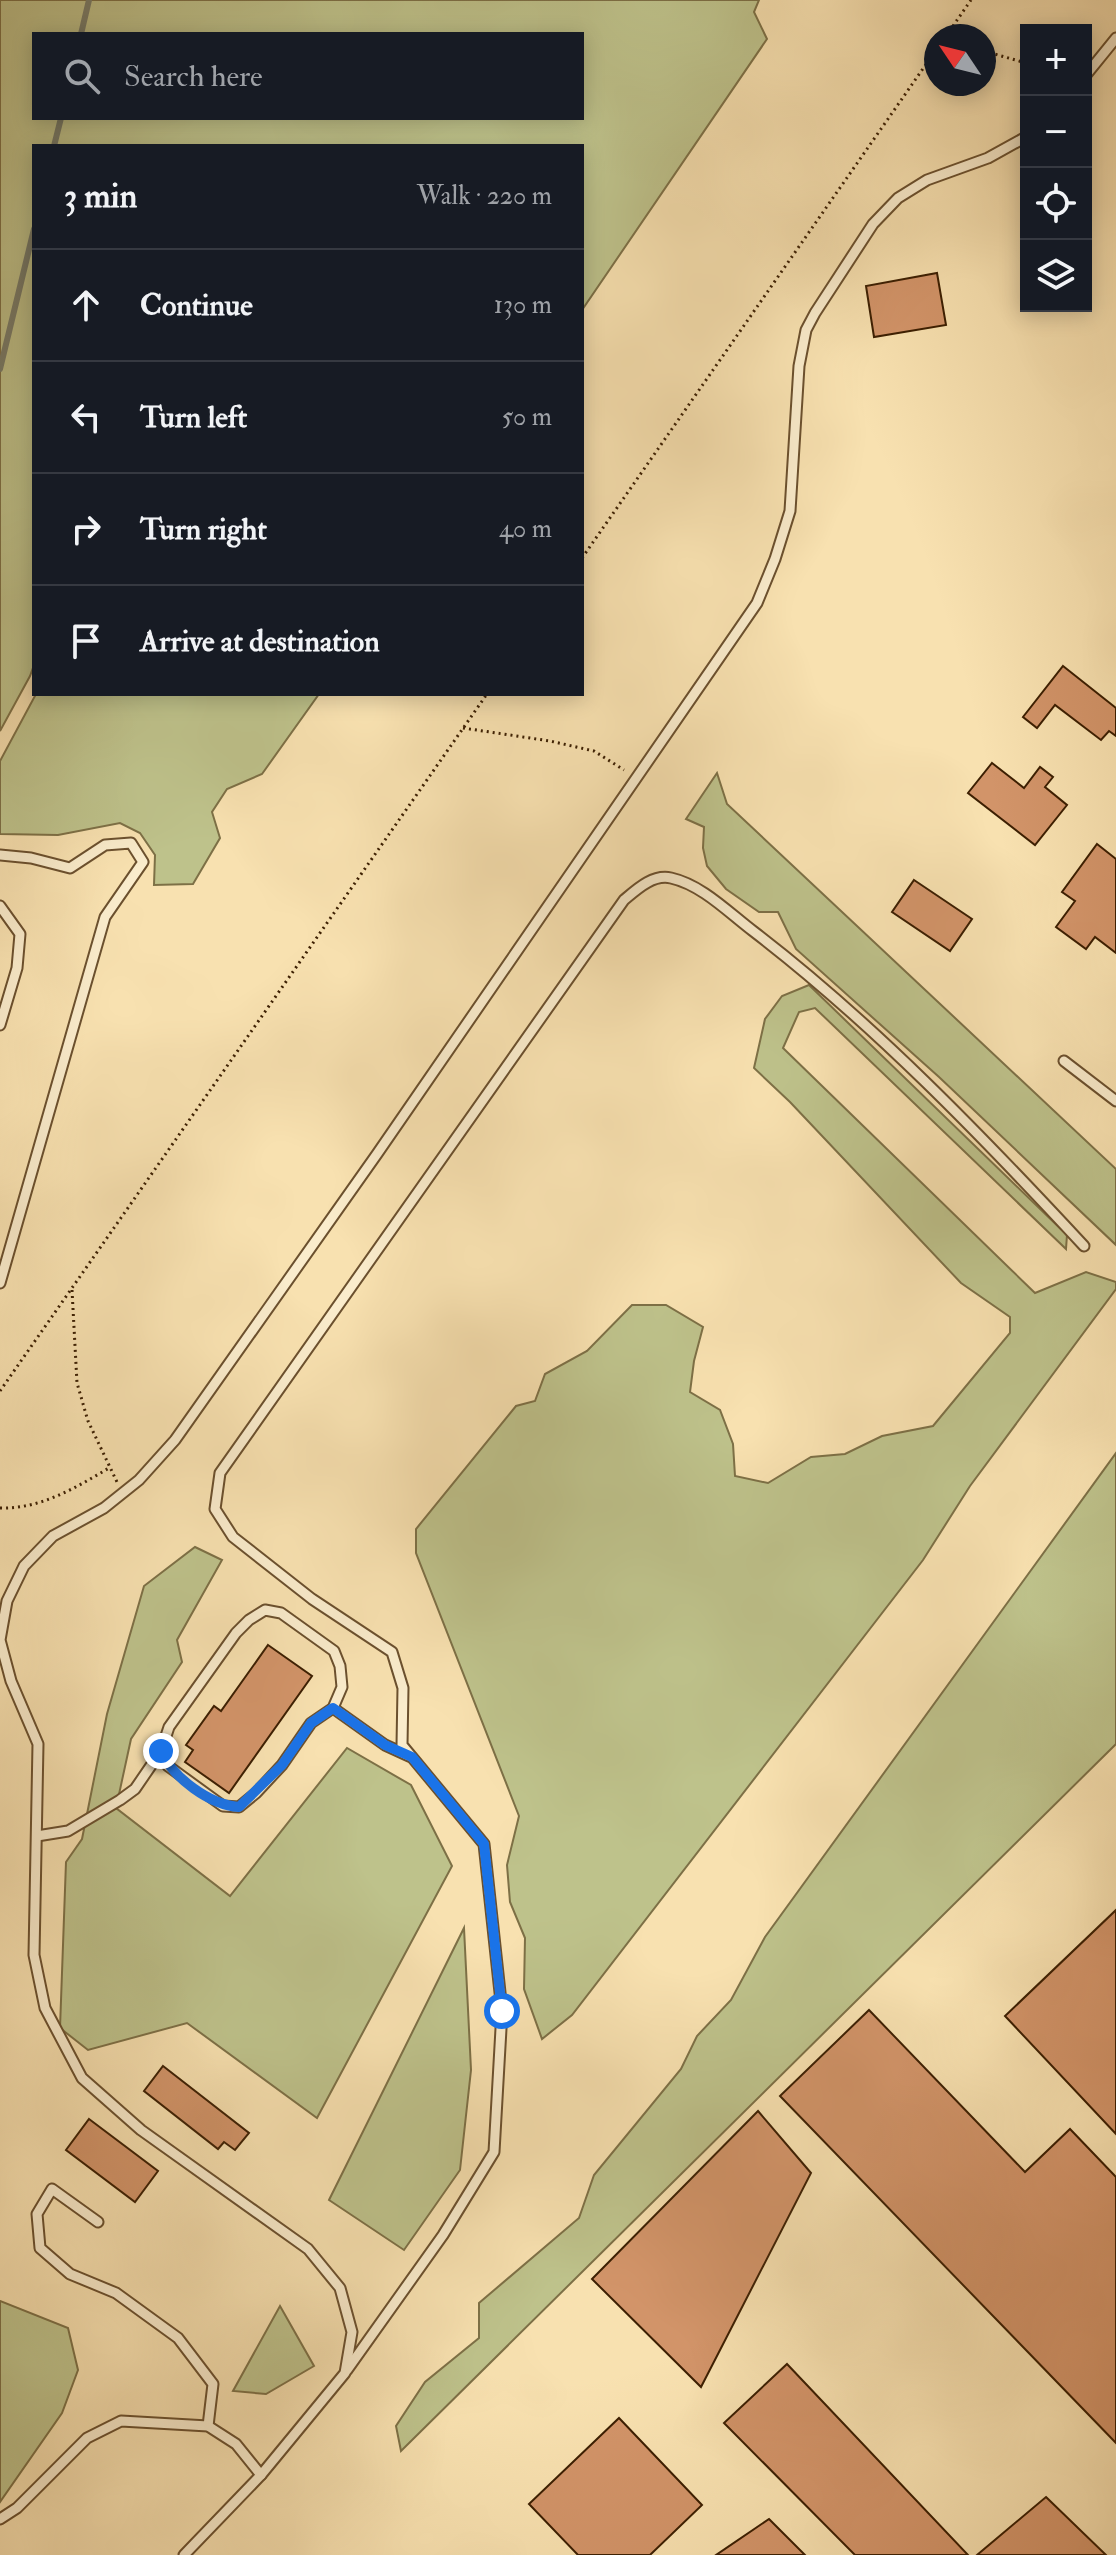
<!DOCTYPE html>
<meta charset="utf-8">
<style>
:root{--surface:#171b24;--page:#242831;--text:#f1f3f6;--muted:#9ea1a6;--line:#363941}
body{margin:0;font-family:"IM FELL Double Pica",serif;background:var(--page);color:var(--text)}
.controls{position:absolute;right:24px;top:24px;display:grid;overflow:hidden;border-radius:0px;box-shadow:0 4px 20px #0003}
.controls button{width:72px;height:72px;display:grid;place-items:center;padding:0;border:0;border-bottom:2px solid var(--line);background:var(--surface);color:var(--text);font:40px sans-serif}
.compass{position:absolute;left:924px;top:24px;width:72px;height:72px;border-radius:50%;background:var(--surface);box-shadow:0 4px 20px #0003;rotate:305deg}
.stop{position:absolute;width:24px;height:24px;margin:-18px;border:6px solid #1a73e8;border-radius:50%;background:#fff}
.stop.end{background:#1a73e8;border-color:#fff;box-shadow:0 2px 8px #0008}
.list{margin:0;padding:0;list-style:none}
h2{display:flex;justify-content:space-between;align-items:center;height:104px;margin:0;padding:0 32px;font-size:34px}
h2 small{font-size:26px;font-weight:400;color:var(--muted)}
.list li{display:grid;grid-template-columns:52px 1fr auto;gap:24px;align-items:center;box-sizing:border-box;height:112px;padding:0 32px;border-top:2px solid var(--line)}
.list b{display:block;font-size:30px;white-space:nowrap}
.list em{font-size:26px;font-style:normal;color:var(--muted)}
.icon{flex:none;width:44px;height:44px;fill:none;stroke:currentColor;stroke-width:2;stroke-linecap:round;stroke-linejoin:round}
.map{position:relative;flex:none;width:1116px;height:2555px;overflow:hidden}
.search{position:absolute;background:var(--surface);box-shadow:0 4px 20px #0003;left:32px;top:32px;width:552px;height:88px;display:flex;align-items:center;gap:20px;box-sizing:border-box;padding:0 28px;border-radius:0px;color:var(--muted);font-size:30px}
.panel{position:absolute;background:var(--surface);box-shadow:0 4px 20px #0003;left:32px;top:144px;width:552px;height:552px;border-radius:0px}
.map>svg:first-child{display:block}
.green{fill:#bec28b;stroke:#7d7046;stroke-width:2;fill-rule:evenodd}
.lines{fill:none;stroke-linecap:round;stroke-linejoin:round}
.stream{stroke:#777d6c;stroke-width:6}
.building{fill:#d29469;stroke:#3c1f02;stroke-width:2}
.service-casing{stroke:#6b502e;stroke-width:13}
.path{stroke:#3c1f02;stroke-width:3;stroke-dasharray:2 4;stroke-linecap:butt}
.service{stroke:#faeccc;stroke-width:9}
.route{stroke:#1a73e8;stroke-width:10}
</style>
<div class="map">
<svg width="1116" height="2555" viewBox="0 0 1116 2555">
<rect width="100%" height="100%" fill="#f8e1b0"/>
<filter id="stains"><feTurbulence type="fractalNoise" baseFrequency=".0025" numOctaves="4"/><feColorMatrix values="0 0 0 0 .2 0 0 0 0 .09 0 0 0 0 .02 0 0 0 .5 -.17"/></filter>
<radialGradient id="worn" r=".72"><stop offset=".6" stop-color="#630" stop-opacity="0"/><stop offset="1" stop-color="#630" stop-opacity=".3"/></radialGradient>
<g class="green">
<path d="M 0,0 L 759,0 L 754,12 L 767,39 L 582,310 L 582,146 L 34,146 L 34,665 L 30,676 L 0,731 ZM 34,34 L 582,34 L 582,118 L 34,118 Z"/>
<polygon points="36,694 319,694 262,774 227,789 212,812 220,838 193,884 154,885 155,855 140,833 120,823 58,835 0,834 0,761"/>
<polygon points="717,773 727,804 1116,1169 1116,1245 939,1077 796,949 778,912 759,912 726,889 707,866 703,848 704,827 686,819"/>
<polygon points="809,985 1067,1235 1066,1249 815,1008 799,1012 783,1048 1035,1293 1086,1272 1116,1282 1116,1289 970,1486 923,1560 572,2015 542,2039 524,1989 525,1938 510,1902 507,1865 519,1816 416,1553 416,1529 516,1406 535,1401 545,1374 587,1351 632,1305 666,1305 703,1327 694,1361 690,1392 720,1410 733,1444 735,1476 768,1483 811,1457 845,1454 882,1436 933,1426 1010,1333 1010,1317 961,1283 790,1102 754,1068 765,1019 782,996"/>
<polygon points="1116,1453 1116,1744 401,2451 396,2426 425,2382 479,2338 479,2303 579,2218 594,2175 681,2069 697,2036 731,2000 765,1937"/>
<polygon points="195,1547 222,1560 177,1640 182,1662 131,1739 116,1808 230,1896 347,1748 411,1785 452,1866 317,2118 187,2023 88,2050 60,2028 66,1862 82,1839 107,1714 144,1586"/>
<polygon points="464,1928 471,2070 460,2170 404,2250 329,2200"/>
<polygon points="0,2301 68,2328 78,2370 62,2413 0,2502"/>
<polygon points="280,2306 314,2366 266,2394 233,2391"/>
</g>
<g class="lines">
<g class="stream">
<polyline points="81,34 89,0"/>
<polyline points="54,146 61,118"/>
<polyline points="0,369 34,229"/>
</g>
</g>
<g class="building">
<polygon points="937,273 946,325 874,337 866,286"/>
<polygon points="1063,666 1116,708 1116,736 1109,731 1101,740 1055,705 1037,728 1023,717"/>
<polygon points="992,763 1024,788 1040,767 1053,777 1045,787 1067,805 1035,845 968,793"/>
<polygon points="1097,844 1116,859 1116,953 1095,937 1086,949 1056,927 1075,901 1062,892"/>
<polygon points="914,880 972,919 950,951 892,912"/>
<polygon points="268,1645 312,1676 229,1793 185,1762 193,1750 186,1745 214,1706 221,1711"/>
<polygon points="1116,1910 1116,2134 1005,2016"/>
<polygon points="869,2010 1025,2172 1070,2129 1116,2177 1116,2443 780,2096"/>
<polygon points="163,2066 249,2133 235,2150 224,2142 218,2149 144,2091"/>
<polygon points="758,2111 811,2173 701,2387 592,2279"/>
<polygon points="89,2119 158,2171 135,2202 66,2150"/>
<polygon points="787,2364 968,2555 855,2555 724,2423"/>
<polygon points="619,2418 702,2505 650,2555 578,2555 529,2504"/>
<polygon points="1046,2497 1106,2555 977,2555"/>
<polygon points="769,2519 805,2555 716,2555"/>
</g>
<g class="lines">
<defs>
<g id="service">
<polyline points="1086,75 1116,38"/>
<polyline points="0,855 31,858 70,868 105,845 131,843 143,862 105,917 0,1283"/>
<polyline points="0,906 20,934 17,968 0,1025"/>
<polyline points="1064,1061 1116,1101"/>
<polygon points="265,1610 281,1613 334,1651 340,1666 342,1687 333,1708 311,1723 282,1765 256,1793 239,1807 223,1806 168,1766 161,1751 169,1727 236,1633 249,1620"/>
<polyline points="333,1708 385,1745 409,1756"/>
<polyline points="37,1836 68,1831 120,1800 135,1789 161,1751"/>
<polyline points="98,2222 52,2189 37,2214 40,2248 70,2274 116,2293 178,2338 213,2384 208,2426"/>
<path d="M 347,2370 L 443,2235 L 494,2152 L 502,2011 L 484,1844 L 402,1745 L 403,1688 L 392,1652 L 312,1599 L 233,1537 L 215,1509 L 220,1473 L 624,900 C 637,889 653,874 671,878 C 702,885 728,912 753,931 C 872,1022 982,1136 1084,1246"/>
<polyline points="0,2519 17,2508 87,2438 121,2421 208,2426 236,2444 261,2475"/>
<polyline points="184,2555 261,2475 345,2373 352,2332 340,2288 308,2249 141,2130 82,2078 45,2008 34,1955 38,1744 11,1681 0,1640 7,1601 24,1566 53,1536 104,1508 139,1480 175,1440 377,1154 757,603 775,559 790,511 799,366 806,330 815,313 873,224 898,198 927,180 988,158 1026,137"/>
</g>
</defs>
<use href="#service" class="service-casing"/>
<g class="path">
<polyline points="952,27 963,36"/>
<polyline points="946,36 971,0"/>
<polyline points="984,51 1026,63"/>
<polyline points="582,558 936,50"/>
<polyline points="463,728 550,741 594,751 624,770"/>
<polyline points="72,1290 77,1383 88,1421 117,1482"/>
<polyline points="0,1391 487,694"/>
<path d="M 0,1508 C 41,1509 75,1488 109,1468"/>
</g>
<use href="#service" class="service"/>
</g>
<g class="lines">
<path class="route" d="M 161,1751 C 173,1778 210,1805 239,1807 L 282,1765 L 311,1723 L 333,1708 L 385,1745 L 412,1757 L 484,1844 L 502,2011"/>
</g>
<rect width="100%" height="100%" filter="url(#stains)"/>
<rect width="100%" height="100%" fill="url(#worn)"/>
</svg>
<div class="controls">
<button>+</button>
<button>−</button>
<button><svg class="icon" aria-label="locate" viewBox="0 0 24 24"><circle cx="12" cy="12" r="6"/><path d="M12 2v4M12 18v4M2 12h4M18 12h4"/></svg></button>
<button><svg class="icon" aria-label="layers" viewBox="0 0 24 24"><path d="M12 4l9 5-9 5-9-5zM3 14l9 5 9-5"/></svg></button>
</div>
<svg class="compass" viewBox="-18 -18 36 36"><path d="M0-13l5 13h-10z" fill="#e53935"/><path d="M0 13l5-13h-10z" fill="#9ea1a6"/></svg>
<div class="stop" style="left:502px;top:2011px"></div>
<div class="stop end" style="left:161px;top:1751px"></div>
<div class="search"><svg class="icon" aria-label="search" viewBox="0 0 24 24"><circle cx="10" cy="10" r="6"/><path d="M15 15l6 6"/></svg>Search here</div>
<section class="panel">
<h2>3 min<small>Walk · 220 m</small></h2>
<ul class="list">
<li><svg class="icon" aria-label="ahead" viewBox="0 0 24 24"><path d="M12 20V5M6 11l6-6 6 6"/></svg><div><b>Continue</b></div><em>130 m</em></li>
<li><svg class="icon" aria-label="left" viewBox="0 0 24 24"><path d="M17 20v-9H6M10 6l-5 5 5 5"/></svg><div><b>Turn left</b></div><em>50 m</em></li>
<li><svg class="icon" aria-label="right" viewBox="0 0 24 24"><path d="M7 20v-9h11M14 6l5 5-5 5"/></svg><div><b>Turn right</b></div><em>40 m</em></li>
<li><svg class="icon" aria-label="arrive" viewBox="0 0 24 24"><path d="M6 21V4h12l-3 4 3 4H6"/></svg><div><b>Arrive at destination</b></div></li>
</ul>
</section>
</div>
